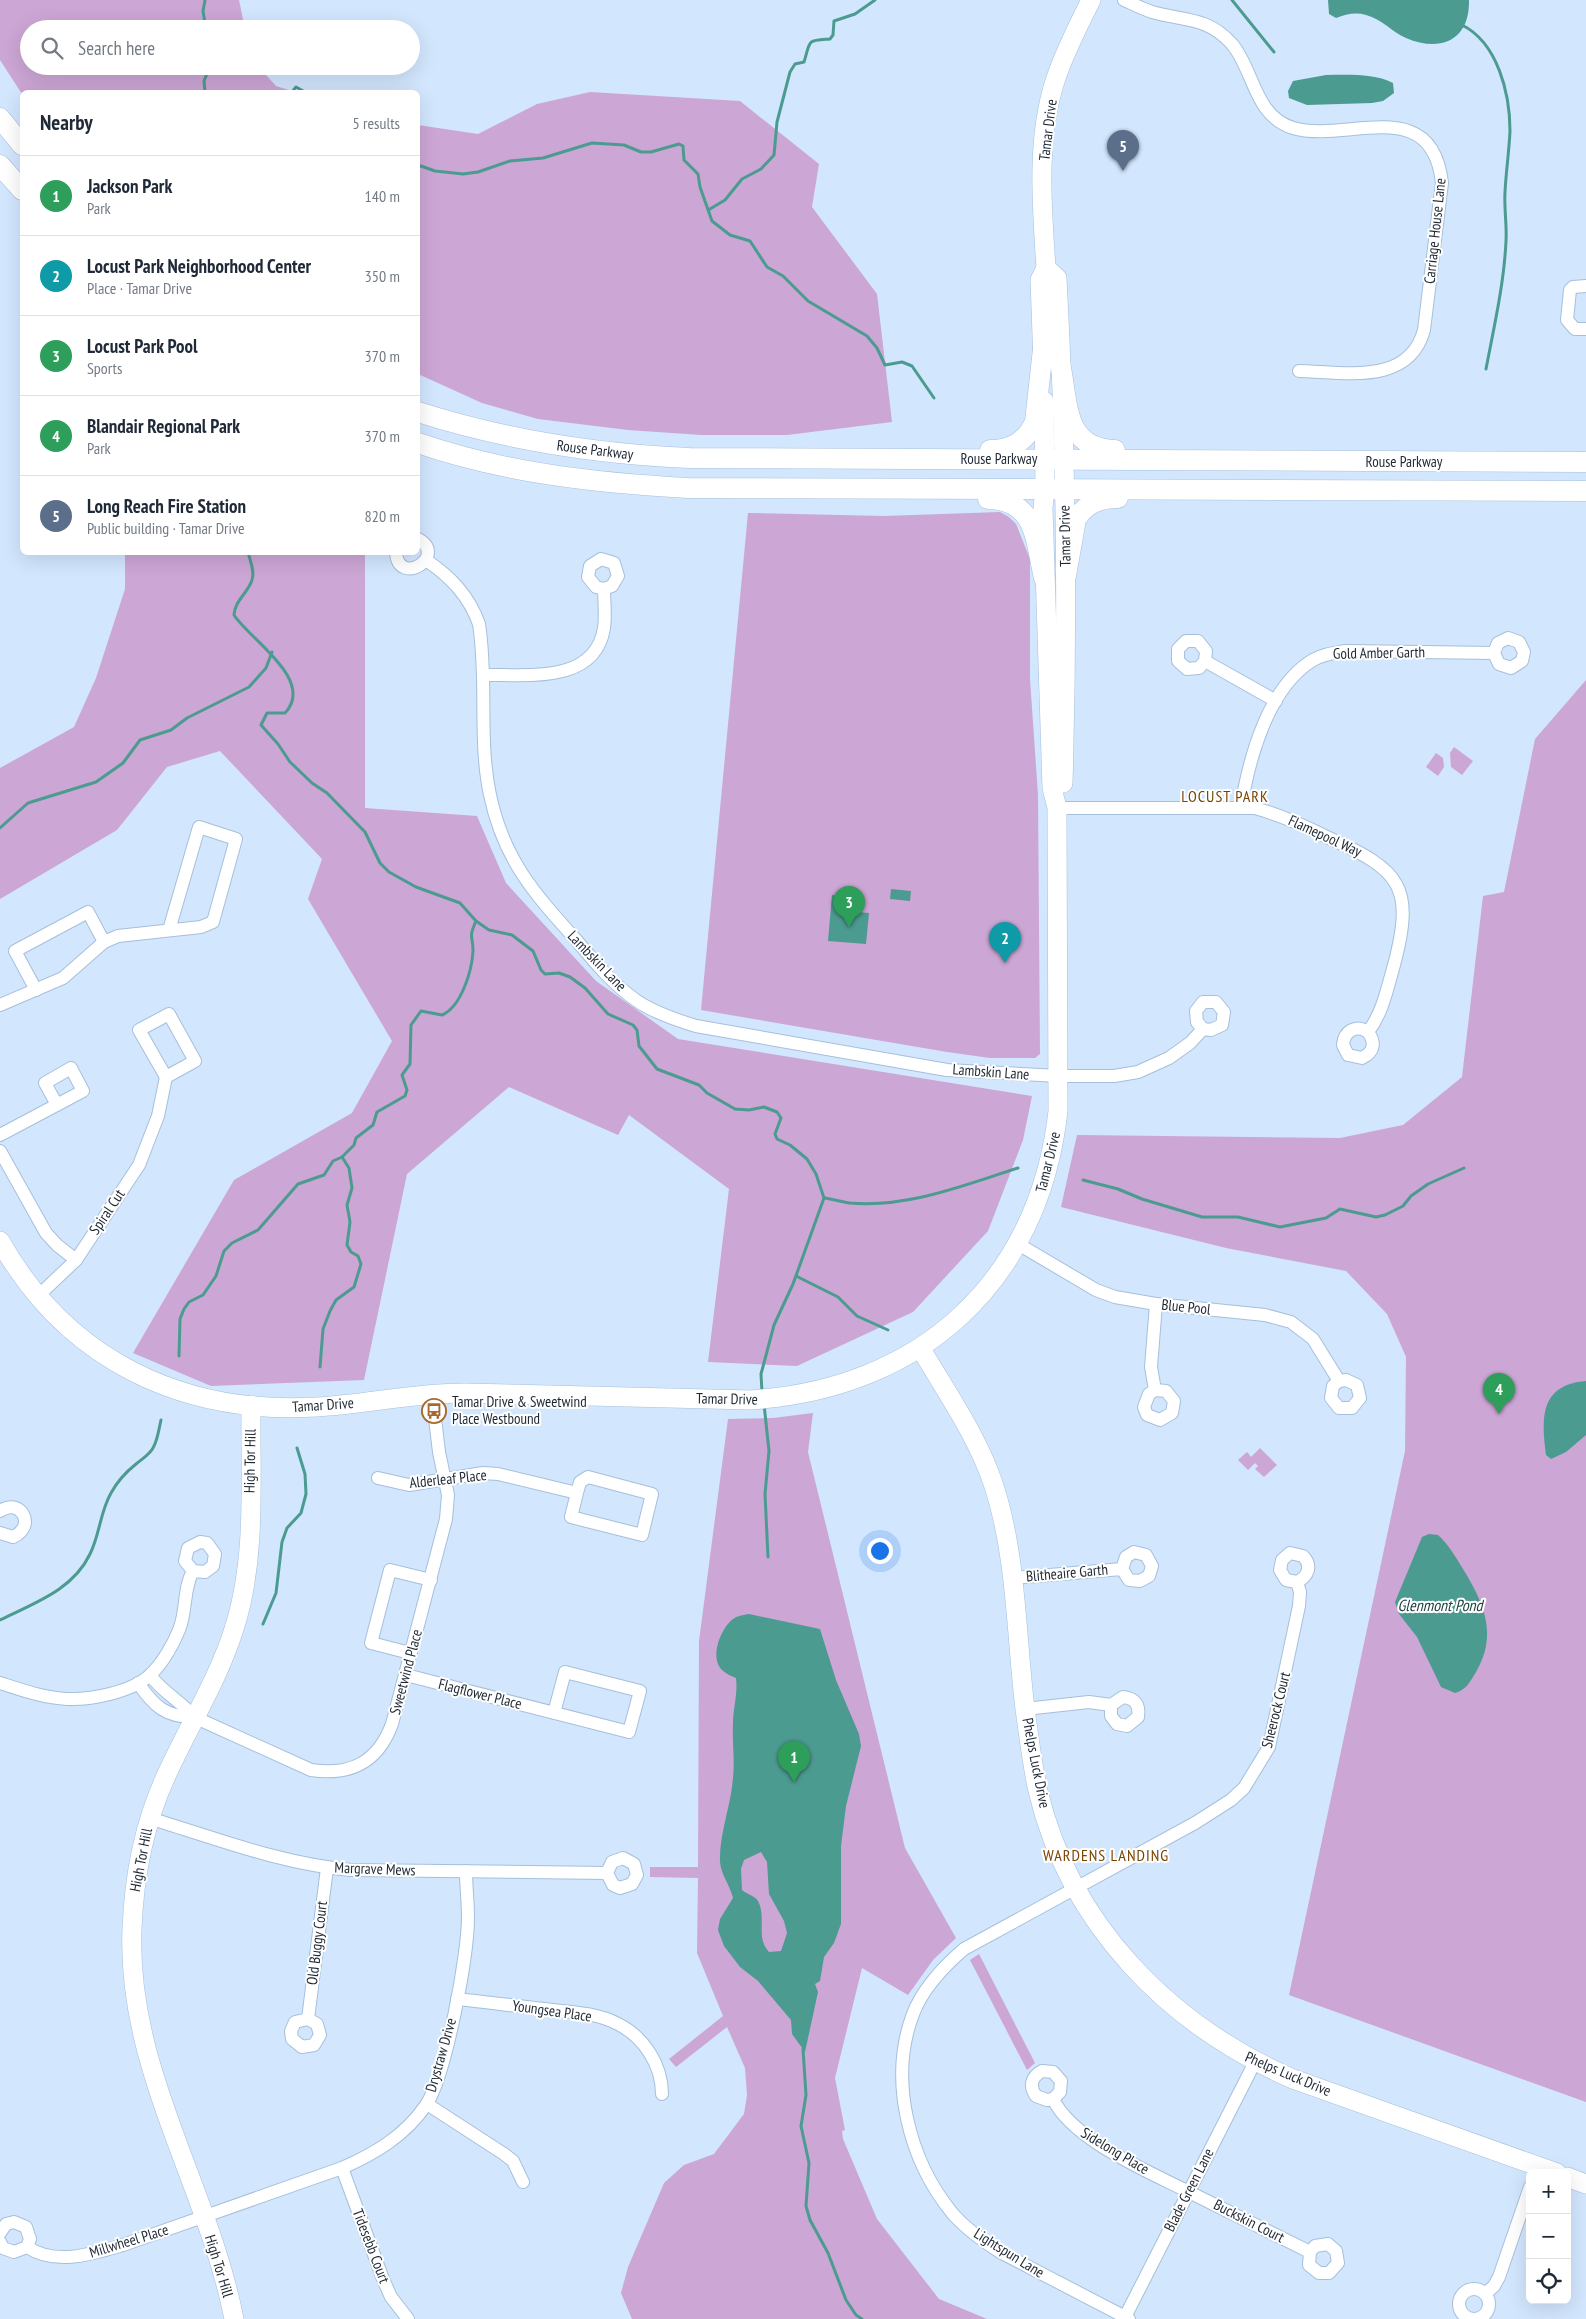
<!DOCTYPE html>
<meta charset="utf-8">
<style>
:root{--surface:#fff;--page:#f6f6f7;--text:#1f2937;--muted:#747a83;--line:#e0e1e3;--accent:#a76a2e}
body{margin:0;font-family:"PT Sans Narrow",sans-serif;background:var(--page);color:var(--text)}
.controls{position:absolute;right:15px;bottom:15px;display:grid;overflow:hidden;border-radius:8px;box-shadow:0 5px 20px #0002}
.controls button{width:45px;height:45px;display:grid;place-items:center;padding:0;border:0;border-bottom:1px solid var(--line);background:var(--surface);color:var(--text);font:25px sans-serif}
.you{position:absolute;left:879px;top:1550px;width:18px;height:18px;margin:-12px;border:4px solid #fff;border-radius:50%;background:#1a73e8;box-shadow:0 0 0 8px #1a73e833}
.badge{display:grid;place-items:center;width:32px;height:32px;border-radius:50%;background:var(--accent);color:#fff;font-size:16px;font-weight:700}
.pin{position:absolute;translate:-50% -41px;filter:drop-shadow(0 1px 2px #0008)}
.pin::after{content:'';position:absolute;top:26px;width:18px;height:15px;background:inherit;clip-path:polygon(0 0,100% 0,50% 100%)}
.list{margin:0;padding:0;list-style:none}
h2{display:flex;justify-content:space-between;align-items:center;height:65px;margin:0;padding:0 20px;font-size:21px}
h2 small{font-size:16px;font-weight:400;color:var(--muted)}
.list li{display:grid;grid-template-columns:32px 1fr auto;gap:15px;align-items:center;box-sizing:border-box;height:80px;padding:0 20px;border-top:1px solid var(--line)}
.list b{display:block;font-size:19px;white-space:nowrap}
.list p{margin:0;font-size:16px;white-space:nowrap;color:var(--muted)}
.list em{font-size:16px;font-style:normal;color:var(--muted)}
.icon{flex:none;width:28px;height:28px;fill:none;stroke:currentColor;stroke-width:2;stroke-linecap:round;stroke-linejoin:round}
.map{position:relative;flex:none;width:1586px;height:2319px;overflow:hidden}
.search{position:absolute;background:var(--surface);box-shadow:0 5px 20px #0002;left:20px;top:20px;width:400px;height:55px;display:flex;align-items:center;gap:12px;box-sizing:border-box;padding:0 18px;border-radius:28px;color:var(--muted);font-size:19px}
.panel{position:absolute;background:var(--surface);box-shadow:0 5px 20px #0002;left:20px;top:90px;width:400px;height:465px;border-radius:8px}
.map>svg:first-child{display:block}
.green{fill:#cca6d5}
.water{fill:#4c9b90;fill-rule:evenodd}
.lines{fill:none;stroke-linecap:round;stroke-linejoin:round}
.stream{stroke:#4c9b90;stroke-width:3}
.street-casing{stroke:#a6bfdb;stroke-width:14}
.secondary-casing{stroke:#a6bfdb;stroke-width:20}
.primary-casing{stroke:#a6bfdb;stroke-width:21}
.street{stroke:#fff;stroke-width:12}
.secondary{stroke:#fff;stroke-width:19}
.primary{stroke:#fff;stroke-width:20}
.labels{text-anchor:middle;stroke-width:4;stroke-linejoin:round;paint-order:stroke}
.street-label{font-size:15px;fill:#1e2833;stroke:#fff}
.poi-label{font-size:15px;fill:#1e2833;stroke:#fff;text-anchor:start}
.neighbourhood-label{font-size:16px;letter-spacing:1px;fill:#794403;stroke:#fff}
.water-label{font-size:16px;font-style:italic;fill:#1d423d;stroke:#fff}
</style>
<div class="map">
<svg width="1586" height="2319" viewBox="0 0 1586 2319">
<rect width="100%" height="100%" fill="#d2e6fe"/>
<g class="green">
<polygon points="0,0 239,0 245,29 29,29 29,66 258,66 276,86 295,92 22,94 0,60"/>
<polygon points="590,92 740,101 819,164 812,207 877,294 892,422 787,435 701,435 628,430 538,419 482,403 418,374 418,125 478,134 537,104"/>
<polygon points="1000,512 1009,517 1016,524 1030,559 1030,679 1038,795 1040,1054 1035,1058 990,1058 947,1052 701,1010 748,513 884,516"/>
<polygon points="125,553 365,553 365,808 477,816 506,883 596,981 678,1039 1032,1096 1023,1140 988,1231 913,1312 797,1366 708,1362 729,1189 629,1115 618,1135 509,1087 407,1174 364,1380 211,1386 133,1353 234,1180 352,1113 392,1041 308,899 322,859 220,751 167,767 117,830 0,899 0,768 74,727 96,678 125,589"/>
<polygon points="1586,680 1586,2102 1289,1995 1405,1451 1406,1357 1387,1314 1346,1271 1226,1248 1061,1207 1077,1135 1340,1138 1403,1125 1462,1077 1483,896 1504,892 1535,739"/>
<polygon points="1454,747 1473,761 1462,775 1451,767 1450,753"/>
<polygon points="1436,753 1443,758 1444,767 1438,776 1426,767"/>
<polygon points="813,1413 808,1452 905,1848 956,1938 933,1960 908,1995 862,1968 835,2078 845,2130 842,2131 843,2139 877,2219 939,2299 987,2319 632,2319 621,2293 628,2267 664,2183 684,2165 714,2154 744,2114 747,2095 745,2068 727,2027 676,2067 669,2059 723,2016 697,1953 698,1878 650,1877 650,1867 698,1867 699,1641 728,1419 773,1418"/>
<polygon points="1260,1448 1277,1465 1264,1477 1255,1469 1258,1466 1255,1463 1248,1470 1238,1460 1247,1452 1251,1457"/>
<polygon points="979,1954 1035,2063 1027,2070 970,1960"/>
</g>
<g class="water">
<path d="M 1328,0 L 1469,0 C 1470,40 1441,53 1406,38 C 1392,32 1382,19 1366,15 C 1356,12 1346,14 1336,18 L 1329,14 Z"/>
<path d="M 1326,75 C 1348,75 1373,73 1393,83 L 1394,93 L 1383,101 L 1372,103 L 1307,105 L 1289,98 L 1288,91 L 1293,81 Z"/>
<polygon points="891,889 911,891 910,901 890,899"/>
<polygon points="832,895 842,896 845,911 869,913 866,944 828,941"/>
<path d="M 1586,1381 L 1586,1435 L 1566,1452 L 1551,1459 L 1546,1455 C 1541,1417 1540,1385 1586,1381 Z"/>
<path d="M 1429,1534 L 1438,1535 C 1449,1545 1455,1556 1463,1569 C 1484,1603 1498,1635 1476,1672 C 1470,1682 1466,1690 1455,1693 L 1441,1687 L 1417,1637 L 1399,1614 L 1395,1602 L 1422,1537 Z"/>
<path d="M 749,1614 L 820,1629 L 836,1680 L 859,1734 L 861,1746 L 846,1806 L 841,1846 L 841,1924 L 834,1943 L 824,1957 L 820,1981 L 815,1984 L 818,1992 L 805,2052 L 792,2034 L 791,2020 L 758,1981 L 740,1967 L 724,1946 L 718,1930 L 720,1919 L 733,1898 C 730,1885 721,1875 720,1862 C 719,1834 731,1806 733,1778 C 735,1760 732,1742 733,1724 C 733,1708 738,1694 736,1678 C 731,1676 725,1673 722,1670 C 709,1657 721,1628 733,1619 C 737,1616 743,1615 749,1614 ZM 761,1852 L 767,1862 L 769,1894 L 784,1921 L 787,1933 L 781,1951 L 769,1952 C 755,1937 767,1918 758,1901 C 755,1896 747,1894 742,1890 L 741,1869 L 744,1860 Z"/>
</g>
<g class="lines">
<g class="stream">
<polyline points="205,0 203,11 206,29"/>
<polyline points="1232,0 1274,52"/>
<path d="M 1462,25 C 1498,43 1510,94 1510,131 C 1509,152 1506,172 1505,192 C 1504,209 1507,225 1506,241 C 1504,284 1494,327 1486,369"/>
<polyline points="205,92 204,81 210,66"/>
<polyline points="292,92 296,87 305,92"/>
<polyline points="418,165 435,171 463,174 478,172 510,161 543,158 592,143 624,145 641,152 651,152 679,144 683,146 684,160 698,174 700,187 712,221 730,235 750,241 767,267 783,276 808,301 867,336 877,348 885,365 902,362 912,366 934,398"/>
<path d="M 710,209 L 725,200 L 742,179 L 761,169 L 774,155 L 777,122 L 790,72 L 795,64 L 804,62 C 811,39 806,41 830,39 L 833,35 L 834,21 L 855,14 L 875,0"/>
<path d="M 248,552 C 250,561 255,571 252,580 C 248,593 235,600 234,615 C 249,639 316,680 285,713 L 267,713 L 261,725 L 278,744 L 290,762 L 312,783 L 327,793 L 365,832 L 380,863 L 389,872 L 416,887 L 460,903 L 476,921 L 489,930 L 512,935 L 533,951 L 541,970 L 545,974 L 559,973 L 570,977 L 585,988 L 608,1014 L 633,1025 L 637,1030 L 639,1046 L 657,1069 L 699,1085 L 707,1093 L 735,1109 L 749,1110 L 764,1107 L 777,1112 L 781,1118 L 775,1134 L 777,1139 L 790,1145 L 807,1159 L 816,1174 L 824,1198 L 793,1284 L 774,1325 L 761,1374 L 762,1392"/>
<polyline points="0,828 28,803 96,782 123,763 140,740 171,730 187,718 249,687 266,668 272,652"/>
<polyline points="1083,1180 1118,1189 1142,1199 1202,1217 1238,1217 1280,1227 1326,1218 1340,1209 1376,1217 1385,1215 1403,1206 1411,1196 1428,1184 1464,1168"/>
<path d="M 824,1198 C 833,1199 842,1202 850,1203 C 908,1208 964,1185 1018,1168"/>
<polyline points="796,1276 838,1297 857,1316 888,1330"/>
<path d="M 179,1356 L 180,1319 L 184,1309 L 189,1302 L 203,1295 L 216,1276 L 224,1251 L 232,1243 L 258,1230 L 298,1184 L 324,1175 L 333,1161 L 342,1157 L 354,1145 L 356,1138 L 373,1125 L 377,1112 L 405,1096 L 407,1090 L 402,1075 L 410,1064 L 411,1025 L 421,1011 L 442,1015 C 461,1007 472,971 473,951 C 473,935 468,939 476,921"/>
<polyline points="320,1367 323,1329 330,1311 336,1300 354,1287 361,1264 358,1256 351,1252 347,1245 350,1222 347,1205 352,1188 349,1168 342,1157"/>
<polyline points="764,1404 769,1451 765,1494 768,1557"/>
<path d="M 0,1620 C 34,1603 73,1590 90,1554 C 100,1534 100,1512 111,1493 C 117,1482 126,1472 136,1464 C 143,1458 151,1454 154,1446 C 158,1438 159,1428 161,1420"/>
<polyline points="263,1624 276,1593 282,1542 287,1528 301,1513 306,1494 305,1474 297,1448"/>
<polyline points="803,2049 806,2095 801,2126 809,2163 806,2206 810,2220 828,2253 846,2300 856,2315 862,2319"/>
</g>
<defs>
<g id="street">
<path d="M 1124,0 C 1133,4 1143,9 1152,12 C 1183,21 1207,16 1232,44 C 1254,70 1254,116 1293,128 C 1346,144 1432,92 1442,183 L 1424,330 C 1409,386 1344,372 1299,371"/>
<polyline points="1586,286 1573,287 1570,290 1567,320 1575,329 1586,329"/>
<path d="M 396,552 C 398,588 449,556 418,539"/>
<path d="M 426,560 C 451,577 469,596 479,624 C 488,681 478,739 490,795 C 504,861 535,894 578,942 C 596,964 614,985 637,1001 C 655,1013 676,1020 696,1026 L 947,1070 L 1059,1076 L 1114,1076 L 1138,1072 L 1169,1058 L 1190,1043 L 1203,1029 L 1211,1030 L 1222,1025 L 1224,1012 L 1216,1002 L 1203,1002 L 1196,1011 L 1197,1022 L 1203,1029"/>
<polyline points="1205,661 1199,668 1187,669 1178,661 1178,649 1186,641 1198,641 1206,651 1205,661 1276,701"/>
<path d="M 483,675 C 525,674 595,685 604,628 C 606,615 604,601 604,589 L 612,586 L 618,576 L 614,563 L 601,559 L 590,566 L 588,577 L 596,587 L 604,589"/>
<path d="M 1241,807 C 1249,759 1268,687 1313,660 C 1323,654 1334,653 1346,651 L 1494,653 L 1499,664 L 1511,668 L 1522,661 L 1524,652 L 1519,642 L 1508,638 L 1498,643 L 1494,653"/>
<path d="M 1057,808 L 1255,808 C 1281,815 1305,826 1329,838 C 1400,870 1415,886 1394,965 C 1387,989 1383,1012 1368,1032 C 1376,1043 1374,1052 1362,1058 L 1348,1055 L 1343,1045 C 1344,1031 1356,1024 1368,1032"/>
<polyline points="36,990 15,951 88,912 104,942"/>
<polyline points="0,1005 63,978 104,942 118,936 201,927 213,922 236,839 199,827 169,930"/>
<polyline points="0,1135 83,1091 71,1068 45,1083 57,1105"/>
<polyline points="0,1151 46,1233 57,1245 76,1260"/>
<polyline points="1018,1244 1096,1290 1115,1297 1156,1304 1265,1315 1291,1322 1313,1339 1339,1381 1346,1380 1357,1385 1360,1398 1352,1408 1339,1408 1331,1398 1333,1386 1339,1381"/>
<polyline points="38,1296 76,1260 139,1165 158,1116 166,1077 139,1030 169,1014 195,1061 166,1077"/>
<polyline points="1155,1390 1166,1391 1174,1401 1172,1413 1160,1420 1147,1415 1144,1407 1149,1394 1155,1390 1151,1367 1156,1304"/>
<polyline points="378,1478 409,1485 483,1473 498,1474 577,1493 580,1482 588,1477 652,1494 642,1535 571,1517 577,1493"/>
<path d="M 0,1511 C 19,1497 38,1525 13,1537 L 0,1533"/>
<polyline points="1013,1578 1122,1569 1129,1580 1140,1581 1149,1576 1152,1566 1146,1555 1134,1552 1126,1557 1122,1569"/>
<polyline points="410,1653 371,1643 390,1570 431,1580"/>
<path d="M 150,1675 C 163,1693 181,1701 194,1717"/>
<polyline points="406,1675 629,1732 640,1691 565,1672 554,1713"/>
<path d="M 0,1683 C 22,1690 44,1698 67,1699 C 91,1700 132,1692 150,1675 C 162,1664 173,1645 179,1630 C 187,1611 183,1588 193,1571 L 185,1561 L 188,1548 L 200,1542 L 207,1543 L 215,1554 L 213,1566 L 205,1572 L 193,1571"/>
<path d="M 138,1683 C 154,1706 165,1717 194,1717 L 311,1770 C 351,1776 378,1762 392,1724 L 446,1519 L 448,1495 L 439,1452 L 432,1393"/>
<path d="M 1025,1709 L 1089,1702 L 1111,1705 L 1123,1697 C 1135,1698 1140,1705 1138,1717 L 1127,1726 L 1117,1724 L 1111,1716 L 1111,1705"/>
<path d="M 149,1818 C 215,1838 281,1864 351,1870 L 607,1873 L 613,1885 L 620,1888 L 632,1884 L 637,1875 L 634,1864 L 623,1858 L 612,1862 L 607,1873"/>
<path d="M 457,1999 C 486,2002 515,2006 544,2009 C 568,2012 595,2012 618,2024 C 644,2037 662,2065 662,2094"/>
<polyline points="308,2019 317,2024 320,2035 314,2045 302,2047 292,2039 291,2031 295,2022 308,2019 327,1868"/>
<path d="M 1053,2099 L 1060,2092 L 1061,2081 L 1053,2072 L 1042,2071 C 1031,2077 1029,2086 1036,2096 L 1047,2100 L 1053,2099 C 1073,2141 1152,2173 1193,2194 C 1232,2213 1271,2233 1310,2252 L 1309,2265 L 1319,2273 L 1329,2273 L 1338,2263 L 1336,2251 L 1328,2244 L 1315,2246 L 1310,2252"/>
<polyline points="427,2104 504,2154 513,2161 523,2182"/>
<polyline points="342,2168 383,2279 391,2297 408,2319"/>
<polyline points="0,2233 6,2224 14,2222 26,2227 30,2239 27,2247 14,2252 3,2248 0,2242"/>
<path d="M 27,2247 C 56,2266 92,2254 123,2245 L 342,2168 C 374,2154 405,2136 426,2105 C 446,2075 468,1955 468,1917 C 468,1902 466,1886 466,1871"/>
<circle cx="1474" cy="2304" r="15"/>
<polyline points="1485,2294 1494,2286 1499,2277 1530,2187"/>
<polyline points="1124,2319 1255,2062"/>
<path d="M 1129,2319 L 1000,2252 C 983,2241 967,2230 953,2214 C 909,2161 888,2080 913,2014 C 923,1988 943,1967 964,1949 L 1195,1823 L 1231,1800 L 1244,1788 L 1269,1747 L 1299,1606 L 1300,1592 L 1297,1582 C 1309,1576 1312,1565 1303,1556 L 1290,1553 L 1282,1560 L 1280,1570 L 1286,1580 L 1297,1582"/>
</g>
<g id="secondary">
<path d="M 1046,268 L 1057,278 C 1066,446 1068,614 1063,783"/>
<path d="M 1043,363 L 1040,280 L 1046,268 C 1042,207 1036,140 1055,81 C 1064,53 1078,26 1091,0"/>
<path d="M 0,1241 C 67,1360 182,1415 317,1407 C 366,1404 415,1393 464,1393 L 750,1400 C 921,1389 1039,1282 1058,1111 L 1057,808 L 1052,788 L 1043,508 L 1045,489 L 1044,401"/>
<path d="M 921,1349 C 947,1393 978,1437 994,1486 C 1017,1558 1016,1635 1025,1709 C 1029,1737 1032,1764 1038,1791 C 1070,1925 1169,2025 1293,2079 L 1557,2173"/>
<polyline points="1567,2177 1586,2184"/>
<path d="M 234,2319 C 208,2186 126,2068 132,1929 C 134,1876 144,1824 166,1776 C 188,1727 218,1680 234,1629 C 257,1558 250,1478 251,1405"/>
</g>
<g id="primary">
<polyline points="0,118 22,145"/>
<polyline points="0,165 22,190"/>
<path d="M 1061,368 C 1068,405 1065,449 1115,450"/>
<path d="M 418,412 C 506,440 596,454 689,458 L 1586,462"/>
<path d="M 418,443 C 505,473 597,483 688,488 L 1586,491"/>
<path d="M 990,450 C 1012,450 1026,441 1035,422 L 1043,349"/>
<path d="M 988,499 C 1037,500 1035,540 1044,578"/>
<path d="M 1066,576 L 1076,519 C 1087,503 1099,498 1118,498"/>
</g>
</defs>
<use href="#street" class="street-casing"/>
<use href="#secondary" class="secondary-casing"/>
<use href="#primary" class="primary-casing"/>
<use href="#street" class="street"/>
<use href="#secondary" class="secondary"/>
<use href="#primary" class="primary"/>
</g>
<defs>
<symbol id="bus-ring" viewBox="-11 -11 22 22"><circle r="9.5" fill="#fff" stroke="#a76a2e" stroke-width="1.5"/><path d="M-5-6H5V4H4V6H2V4H-2V6H-4V4H-5ZM-3.5-4V0h7V-4ZM-3.5 1.2v1.5H-2V1.2ZM2 1.2v1.5H3.5V1.2Z" fill="#a76a2e"/></symbol>
</defs>
<g fill-rule="evenodd">
<use href="#bus-ring" x="420" y="1397" width="28" height="28"/>
</g>
<g class="labels">
<g class="street-label">
<text transform="translate(1048 130) rotate(-83)" y="5">Tamar Drive</text>
<text transform="translate(1435 231) rotate(-84)" y="5">Carriage House Lane</text>
<text transform="translate(595 450) rotate(7)" y="5">Rouse Parkway</text>
<text x="999" y="464">Rouse Parkway</text>
<text x="1404" y="467">Rouse Parkway</text>
<text transform="translate(1065 536) rotate(-91)" y="5">Tamar Drive</text>
<text transform="translate(1379 653) rotate(-1)" y="5">Gold Amber Garth</text>
<text transform="translate(1325 836) rotate(25)" y="5">Flamepool Way</text>
<text transform="translate(597 961) rotate(46)" y="5">Lambskin Lane</text>
<text transform="translate(991 1072) rotate(4)" y="5">Lambskin Lane</text>
<text transform="translate(1048 1162) rotate(-76)" y="5">Tamar Drive</text>
<text transform="translate(107 1212) rotate(-56)" y="5">Spiral Cut</text>
<text transform="translate(1186 1307) rotate(6)" y="5">Blue Pool</text>
<text transform="translate(727 1399) rotate(1)" y="5">Tamar Drive</text>
<text transform="translate(323 1405) rotate(-4)" y="5">Tamar Drive</text>
<text transform="translate(250 1461) rotate(-89)" y="5">High Tor Hill</text>
<text transform="translate(448 1479) rotate(-6)" y="5">Alderleaf Place</text>
<text transform="translate(1067 1573) rotate(-5)" y="5">Blitheaire Garth</text>
<text transform="translate(406 1672) rotate(-75)" y="5">Sweetwind Place</text>
<text transform="translate(480 1694) rotate(14)" y="5">Flagflower Place</text>
<text transform="translate(1276 1710) rotate(-76)" y="5">Sheerock Court</text>
<text transform="translate(1036 1763) rotate(79)" y="5">Phelps Luck Drive</text>
<text transform="translate(141 1860) rotate(-79)" y="5">High Tor Hill</text>
<text transform="translate(375 1869) rotate(2)" y="5">Margrave Mews</text>
<text transform="translate(317 1943) rotate(-83)" y="5">Old Buggy Court</text>
<text transform="translate(552 2011) rotate(8)" y="5">Youngsea Place</text>
<text transform="translate(441 2055) rotate(-74)" y="5">Drystraw Drive</text>
<text transform="translate(1288 2074) rotate(23)" y="5">Phelps Luck Drive</text>
<text transform="translate(1115 2151) rotate(31)" y="5">Sidelong Place</text>
<text transform="translate(1189 2190) rotate(-63)" y="5">Blade Green Lane</text>
<text transform="translate(1249 2221) rotate(27)" y="5">Buckskin Court</text>
<text transform="translate(129 2241) rotate(-17)" y="5">Millwheel Place</text>
<text transform="translate(371 2246) rotate(69)" y="5">Tidesebb Court</text>
<text transform="translate(1009 2253) rotate(32)" y="5">Lightspun Lane</text>
<text transform="translate(219 2266) rotate(73)" y="5">High Tor Hill</text>
</g>
<g class="poi-label">
<text x="452" y="1407">Tamar Drive &amp; Sweetwind<tspan x="452" dy="17">Place Westbound</tspan></text>
</g>
<g class="neighbourhood-label">
<text x="1225" y="802">LOCUST PARK</text>
<text x="1106" y="1861">WARDENS LANDING</text>
</g>
<g class="water-label">
<text x="1440" y="1611">Glenmont Pond</text>
</g>
</g>
</svg>
<div class="controls">
<button>+</button>
<button>−</button>
<button><svg class="icon" aria-label="locate" viewBox="0 0 24 24"><circle cx="12" cy="12" r="6"/><path d="M12 2v4M12 18v4M2 12h4M18 12h4"/></svg></button>
</div>
<div class="you"></div>
<div class="pin badge" style="left:794px;top:1782px;background:#2e9e5b">1</div>
<div class="pin badge" style="left:1005px;top:963px;background:#0f9aa8">2</div>
<div class="pin badge" style="left:849px;top:927px;background:#2e9e5b">3</div>
<div class="pin badge" style="left:1499px;top:1414px;background:#2e9e5b">4</div>
<div class="pin badge" style="left:1123px;top:171px;background:#5c6f8a">5</div>
<div class="search"><svg class="icon" aria-label="search" viewBox="0 0 24 24"><circle cx="10" cy="10" r="6"/><path d="M15 15l6 6"/></svg>Search here</div>
<section class="panel">
<h2>Nearby<small>5 results</small></h2>
<ul class="list">
<li><span class="badge" style="background:#2e9e5b">1</span><div><b>Jackson Park</b><p>Park</p></div><em>140 m</em></li>
<li><span class="badge" style="background:#0f9aa8">2</span><div><b>Locust Park Neighborhood Center</b><p>Place · Tamar Drive</p></div><em>350 m</em></li>
<li><span class="badge" style="background:#2e9e5b">3</span><div><b>Locust Park Pool</b><p>Sports</p></div><em>370 m</em></li>
<li><span class="badge" style="background:#2e9e5b">4</span><div><b>Blandair Regional Park</b><p>Park</p></div><em>370 m</em></li>
<li><span class="badge" style="background:#5c6f8a">5</span><div><b>Long Reach Fire Station</b><p>Public building · Tamar Drive</p></div><em>820 m</em></li>
</ul>
</section>
</div>
